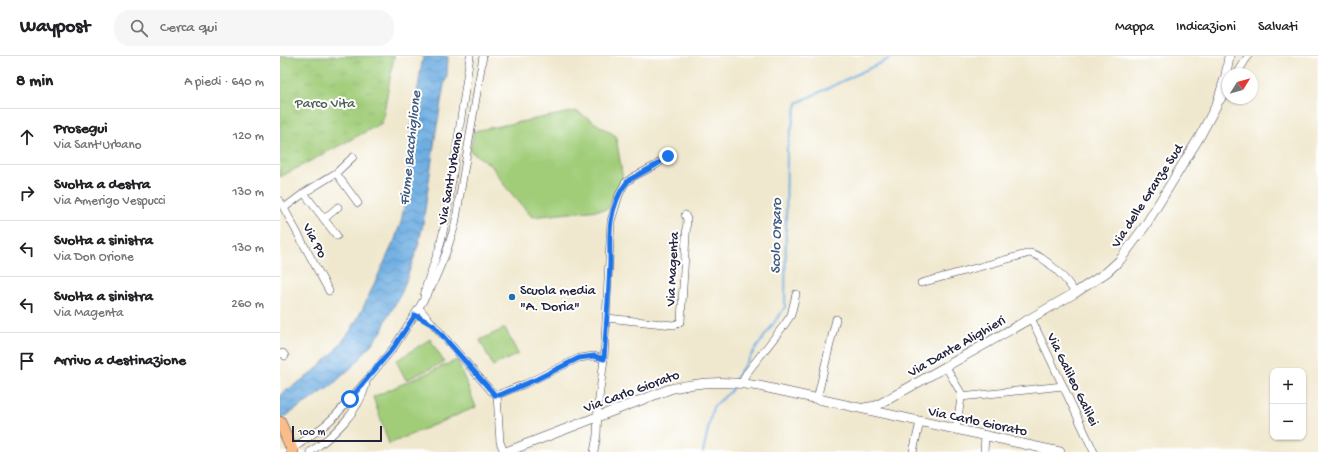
<!DOCTYPE html>
<html lang="it">
<meta charset="utf-8">
<style>
:root{--surface:#fff;--page:#f6f6f6;--text:#202124;--muted:#757577;--line:#e0e0e0}
body{margin:0;font-family:"Gochi Hand",sans-serif;background:var(--page);color:var(--text)}
.controls{position:absolute;right:12px;bottom:12px;display:grid;overflow:hidden;border-radius:8px;box-shadow:0 1px 3px #0004}
.controls button{width:36px;height:36px;display:grid;place-items:center;padding:0;border:0;border-bottom:1px solid var(--line);background:var(--surface);color:var(--text);font:20px sans-serif}
.compass{position:absolute;left:942px;top:12px;width:36px;height:36px;border-radius:50%;background:var(--surface);box-shadow:0 1px 3px #0004;rotate:53deg}
.scale{position:absolute;left:12px;bottom:10px;width:90px;box-sizing:border-box;padding-left:4px;border:2px solid #22223b;border-top:0;font-size:11px;line-height:14px;white-space:nowrap;color:#22223b;-webkit-text-stroke:3px #fff;paint-order:stroke}
.stop{position:absolute;width:12px;height:12px;margin:-9px;border:3px solid #1a73e8;border-radius:50%;background:#fff}
.stop.end{background:#1a73e8;border-color:#fff;box-shadow:0 1px 4px #0008}
.list{margin:0;padding:0;list-style:none}
h2{display:flex;justify-content:space-between;align-items:center;height:52px;margin:0;padding:0 16px;font-size:17px}
h2 small{font-size:13px;font-weight:400;color:var(--muted)}
.list li{display:grid;grid-template-columns:26px 1fr auto;gap:12px;align-items:center;box-sizing:border-box;height:56px;padding:0 16px;border-top:1px solid var(--line)}
.list b{display:block;font-size:15px;white-space:nowrap}
.list p{margin:0;font-size:13px;white-space:nowrap;color:var(--muted)}
.list em{font-size:13px;font-style:normal;color:var(--muted)}
.icon{flex:none;width:22px;height:22px;fill:none;stroke:currentColor;stroke-width:2;stroke-linecap:round;stroke-linejoin:round}
.map{position:relative;flex:none;width:1038px;height:396px;overflow:hidden}
header{display:flex;align-items:center;gap:24px;box-sizing:border-box;height:56px;padding:0 20px;background:var(--surface);border-bottom:1px solid var(--line)}
header strong{font-size:19px}
nav{display:flex;gap:22px;margin-inline-start:auto;font-size:14px}
.search{width:280px;height:36px;background:var(--page);display:flex;align-items:center;gap:10px;box-sizing:border-box;padding:0 14px;border-radius:16px;color:var(--muted);font-size:15px}
main{display:flex}
aside{flex:1;background:var(--surface)}
.map>svg:first-child{display:block}
.grass{fill:#a1cd79;stroke:#62785a}
.park{fill:url(#park-tufts);stroke:#62785a}
.water{fill:url(#water-waves);stroke:#48688e}
.lines{fill:none;stroke-linecap:round;stroke-linejoin:round}
.stream{stroke:#6eaee2;stroke-width:2}
.minor-casing{stroke:#414051;stroke-width:8}
.tertiary-casing{stroke:#414051;stroke-width:10}
.primary-casing{stroke:#414051;stroke-width:12}
.minor{stroke:#fff;stroke-width:7}
.tertiary{stroke:#fff;stroke-width:9}
.primary{stroke:#f9bc8a;stroke-width:11}
.route{stroke:#1a73e8;stroke-width:5}
.poi-dot{fill:#1f6fb2;stroke:#fff;stroke-width:1.5}
.labels{text-anchor:middle;stroke-width:4;stroke-linejoin:round;paint-order:stroke}
.park-label{font-size:14px;fill:#4e5e51;stroke:#fff}
.street-label{font-size:14px;fill:#22223b;stroke:#fff}
.poi-label{font-size:14px;fill:#22223b;stroke:#fff;text-anchor:start}
.water-label{font-size:15px;font-style:italic;fill:#405a7e;stroke:#fff}
</style>
<header>
<strong>Waypost</strong>
<div class="search"><svg class="icon" aria-label="search" viewBox="0 0 24 24"><circle cx="10" cy="10" r="6"/><path d="M15 15l6 6"/></svg>Cerca qui</div>
<nav><a>Mappa</a><a>Indicazioni</a><a>Salvati</a></nav>
</header>
<main>
<aside>
<h2>8 min<small>A piedi · 640 m</small></h2>
<ul class="list">
<li><svg class="icon" aria-label="ahead" viewBox="0 0 24 24"><path d="M12 20V5M6 11l6-6 6 6"/></svg><div><b>Prosegui</b><p>Via Sant'Urbano</p></div><em>120 m</em></li>
<li><svg class="icon" aria-label="right" viewBox="0 0 24 24"><path d="M7 20v-9h11M14 6l5 5-5 5"/></svg><div><b>Svolta a destra</b><p>Via Amerigo Vespucci</p></div><em>130 m</em></li>
<li><svg class="icon" aria-label="left" viewBox="0 0 24 24"><path d="M17 20v-9H6M10 6l-5 5 5 5"/></svg><div><b>Svolta a sinistra</b><p>Via Don Orione</p></div><em>130 m</em></li>
<li><svg class="icon" aria-label="left" viewBox="0 0 24 24"><path d="M17 20v-9H6M10 6l-5 5 5 5"/></svg><div><b>Svolta a sinistra</b><p>Via Magenta</p></div><em>260 m</em></li>
<li><svg class="icon" aria-label="arrive" viewBox="0 0 24 24"><path d="M6 21V4h12l-3 4 3 4H6"/></svg><div><b>Arrivo a destinazione</b></div></li>
</ul>
</aside>
<div class="map">
<svg width="1038" height="396" viewBox="0 0 1038 396">
<defs>
<pattern id="park-tufts" width="24" height="20" patternUnits="userSpaceOnUse"><rect width="24" height="20" fill="#a1cd79"/><path d="M3 7l-1-3M5 7V3M7 7l1-3M15 17l-1-3M17 17v-4M19 17l1-3" fill="none" stroke="#8ab06a"/></pattern>
<pattern id="water-waves" width="16" height="10" patternUnits="userSpaceOnUse"><rect width="16" height="10" fill="#6eaee2"/><path d="M0 5q4-4 8 0t8 0" fill="none" stroke="#5a8db8"/></pattern>
</defs>
<rect width="100%" height="100%" fill="#fff"/>
<filter id="ink" filterUnits="userSpaceOnUse"><feTurbulence type="fractalNoise" baseFrequency=".025" numOctaves="2"/><feDisplacementMap in="SourceGraphic" scale="8" xChannelSelector="R" yChannelSelector="G"/><feConvolveMatrix kernelMatrix="1 2 1 2 8 2 1 2 1" color-interpolation-filters="sRGB"/></filter>
<filter id="wash" filterUnits="userSpaceOnUse"><feTurbulence type="fractalNoise" baseFrequency=".012" numOctaves="4" result="noise"/><feDisplacementMap in="SourceGraphic" scale="16" xChannelSelector="R" yChannelSelector="G"/><feGaussianBlur stdDeviation="0.9" result="paint"/><feColorMatrix in="noise" values="0 0 0 0 0 0 0 0 0 0 0 0 0 0 0 0 0 1.4 0 .05"/><feComposite in="paint" operator="in"/></filter>
<g filter="url(#wash)">
<rect width="100%" height="100%" fill="#f0e8ce"/>
<g class="grass">
<polygon points="296,55 336,80 343,124 335,135 328,153 252,161 225,130 211,109 190,95 194,75"/>
<polygon points="225,272 238,298 213,310 200,284"/>
<polygon points="150,283 164,306 126,324 116,305"/>
<polygon points="177,304 196,351 109,388 93,341"/>
</g>
<polygon class="park" points="0,0 114,0 102,67 0,121"/>
<polygon class="water" points="143,0 168,0 167,20 164,29 155,82 143,168 138,190 122,236 106,264 102,275 76,307 51,330 0,364 0,339 32,317 53,297 71,274 82,254 115,183 121,166 125,145 131,76"/>
<g class="lines">
<g class="stream">
<polyline points="455,325 458,318 505,251 507,93 517,47 615,0"/>
<polyline points="423,396 433,351 451,335 454,329"/>
</g>
</g>
</g>
<g filter="url(#ink)">
<g class="lines">
<defs>
<g id="minor">
<polyline points="957,18 968,0"/>
<polyline points="940,45 948,33"/>
<polyline points="56,117 78,147"/>
<polyline points="24,137 57,180"/>
<polyline points="0,145 49,235"/>
<polyline points="4,152 24,137 56,117 73,101"/>
<polyline points="44,163 58,151"/>
<path d="M 641,227 L 750,197 C 765,200 787,223 795,237"/>
<polyline points="144,241 146,230 160,190 167,158 190,0"/>
<polyline points="139,252 211,335 217,339 220,386 224,396"/>
<polyline points="327,262 393,269 397,268 401,265 407,163 405,159"/>
<polyline points="751,262 814,396"/>
<polyline points="0,298 3,297 5,300"/>
<polyline points="666,311 681,337 681,343 676,373"/>
<polyline points="462,327 466,318 505,268 511,259 516,238"/>
<polyline points="217,339 245,328 299,302 314,300 324,303"/>
<polyline points="681,341 783,330"/>
<polyline points="537,343 556,263"/>
<polyline points="10,395 45,369 56,359 86,325 114,291 132,263 152,230 166,197 175,169 203,0"/>
<path d="M 30,396 C 52,381 80,355 86,328"/>
<polyline points="314,396 317,379 318,350 324,303 331,165 339,139 345,127 353,121 376,109 388,100"/>
<polyline points="633,396 640,366"/>
<polyline points="704,396 705,380"/>
</g>
<g id="tertiary">
<polyline points="584,352 596,350 607,344 795,237 827,216 840,204 865,170 920,80 937,48 946,19 949,0"/>
<path d="M 226,396 L 390,333 C 422,325 447,325 479,330 L 780,396"/>
</g>
<polyline id="primary" points="0,366 13,396"/>
</defs>
<use href="#minor" class="minor-casing"/>
<use href="#tertiary" class="tertiary-casing"/>
<use href="#primary" class="primary-casing"/>
<use href="#minor" class="minor"/>
<use href="#tertiary" class="tertiary"/>
<use href="#primary" class="primary"/>
</g>
</g>
<g class="lines" filter="url(#ink)">
<path class="route" d="M 70,343 L 114,291 L 135,259 L 153,269 L 215,339 L 220,339 L 257,323 L 299,302 L 314,300 L 324,303 C 326,270 329,238 330,205 C 330,192 329,179 331,165 C 333,152 339,134 349,124 L 376,109 L 388,100"/>
</g>
<circle class="poi-dot" cx="232" cy="241" r="4"/>
<g class="labels">
<g class="park-label">
<text x="45" y="51">Parco Vita</text>
</g>
<g class="street-label">
<text transform="translate(169 122) rotate(-80)" y="5">Via Sant'Urbano</text>
<text transform="translate(866 139) rotate(-57)" y="5">Via delle Granze Sud</text>
<text transform="translate(36 184) rotate(62)" y="5">Via Po</text>
<text transform="translate(391 213) rotate(-87)" y="5">Via Magenta</text>
<text transform="translate(676 289) rotate(-30)" y="5">Via Dante Alighieri</text>
<text transform="translate(794 323) rotate(64)" y="5">Via Galileo Galilei</text>
<text transform="translate(351 334) rotate(-20)" y="5">Via Carlo Giorato</text>
<text transform="translate(698 364) rotate(12)" y="5">Via Carlo Giorato</text>
</g>
<g class="poi-label">
<text x="240" y="238">Scuola media<tspan x="240" dy="16">"A. Doria"</tspan></text>
</g>
<g class="water-label">
<text transform="translate(129 92) rotate(-84)" y="5">Fiume Bacchiglione</text>
<text transform="translate(495 180) rotate(-89)" y="5">Scolo Orsaro</text>
</g>
</g>
</svg>
<div class="controls">
<button>+</button>
<button>−</button>
</div>
<svg class="compass" viewBox="-18 -18 36 36"><path d="M0-13l5 13h-10z" fill="#e53935"/><path d="M0 13l5-13h-10z" fill="#757577"/></svg>
<div class="scale">100 m</div>
<div class="stop" style="left:70px;top:343px"></div>
<div class="stop end" style="left:388px;top:100px"></div>
</div>
</main>
